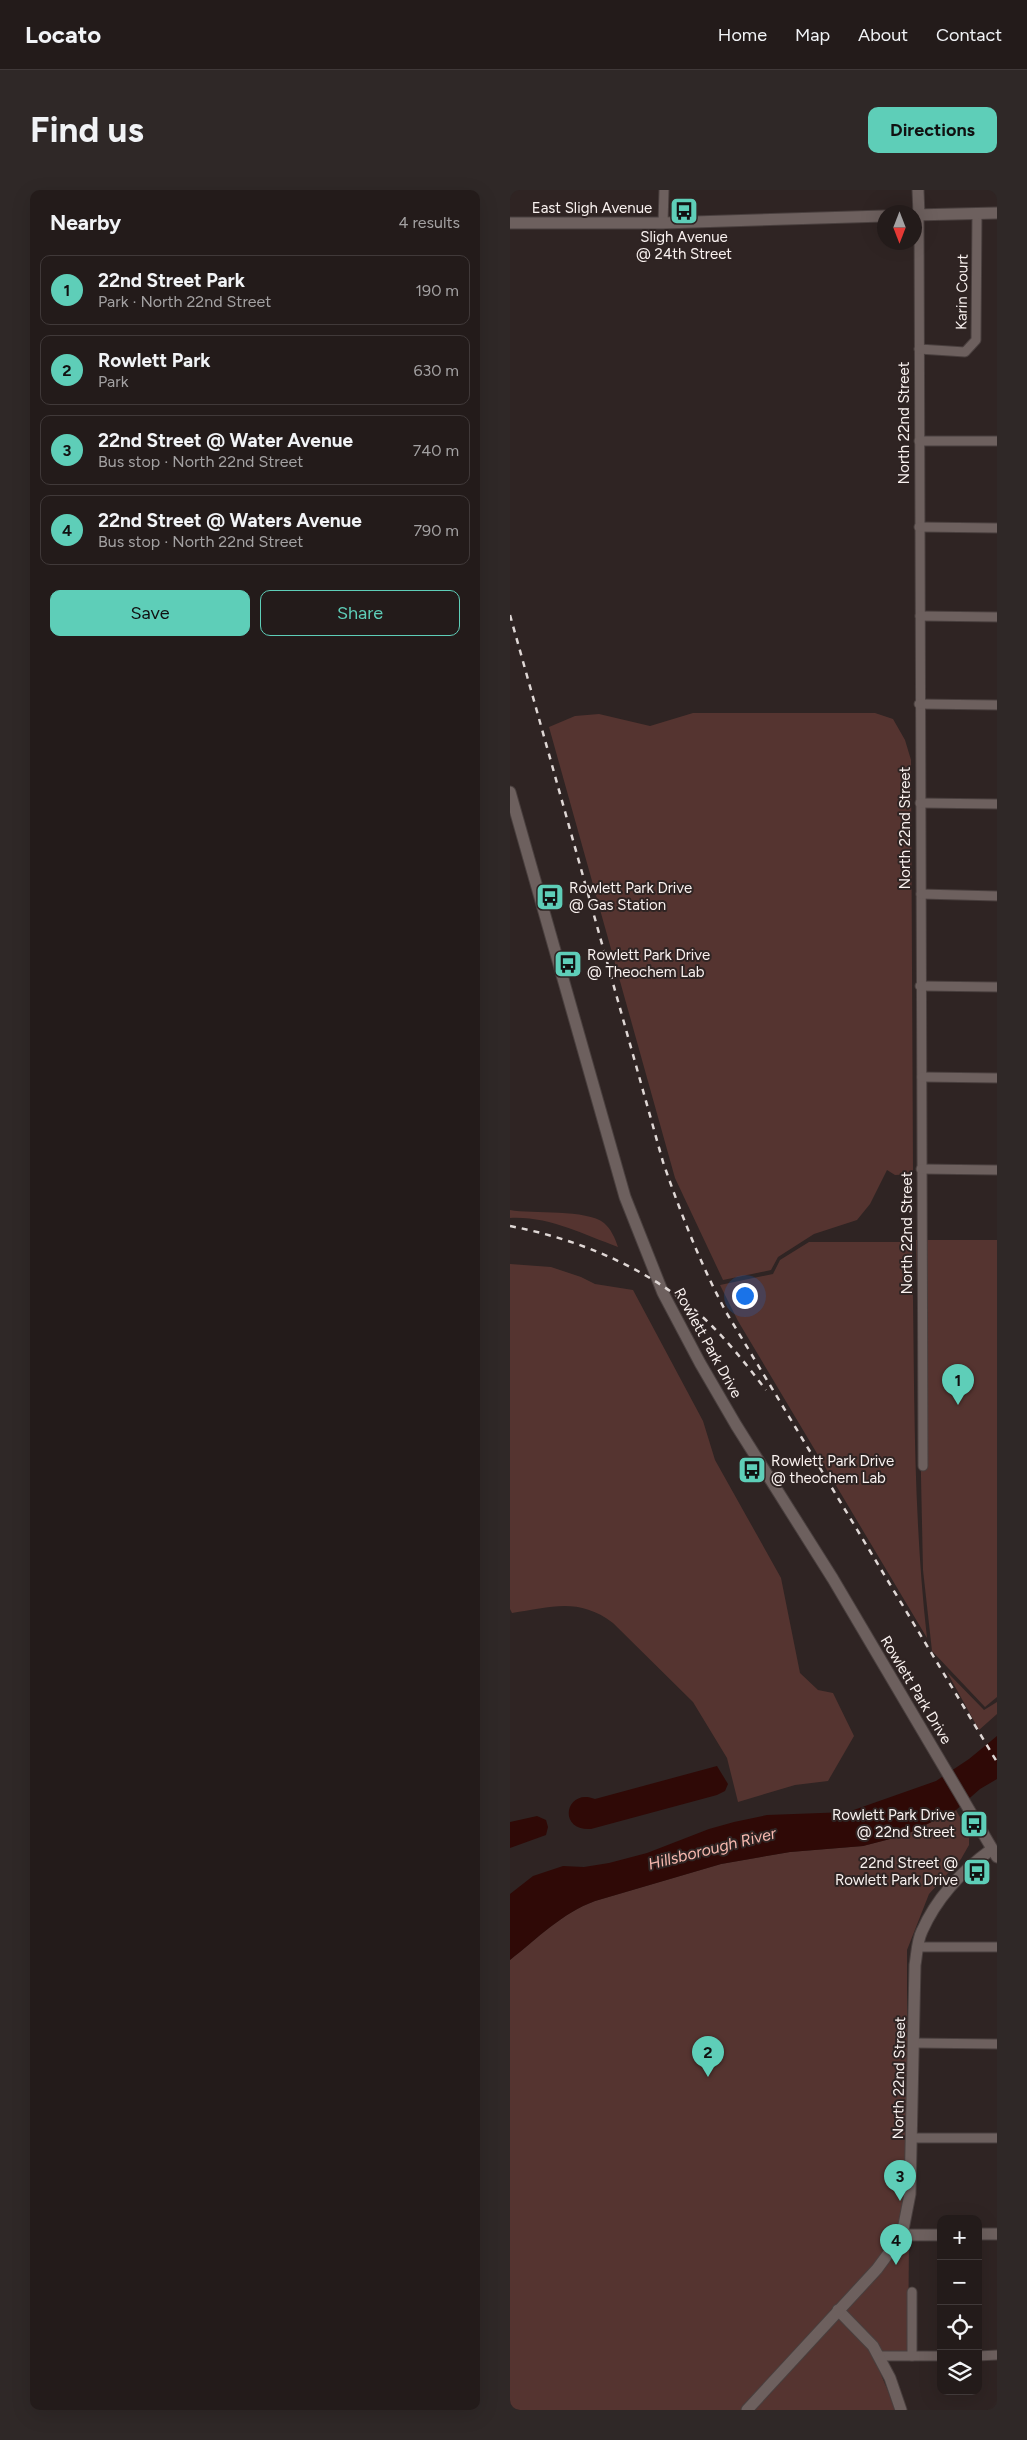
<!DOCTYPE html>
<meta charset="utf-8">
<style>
:root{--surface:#231b1a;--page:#2f2827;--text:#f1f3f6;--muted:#a3a1a2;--line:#403939;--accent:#5eceb8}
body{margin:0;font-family:Figtree,sans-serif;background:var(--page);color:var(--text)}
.controls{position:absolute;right:15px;bottom:15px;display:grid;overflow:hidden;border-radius:10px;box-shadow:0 5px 20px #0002}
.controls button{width:45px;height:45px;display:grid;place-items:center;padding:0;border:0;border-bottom:1px solid var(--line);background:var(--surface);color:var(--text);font:25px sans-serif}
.compass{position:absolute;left:367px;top:15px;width:45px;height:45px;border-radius:50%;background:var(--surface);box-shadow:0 5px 20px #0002;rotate:180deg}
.you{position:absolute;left:234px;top:1105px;width:18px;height:18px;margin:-12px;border:4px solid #fff;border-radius:50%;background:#1a73e8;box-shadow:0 0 0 8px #1a73e833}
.badge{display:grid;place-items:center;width:32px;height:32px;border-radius:50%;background:var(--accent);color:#111;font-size:16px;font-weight:700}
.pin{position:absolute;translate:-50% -41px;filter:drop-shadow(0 1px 2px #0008)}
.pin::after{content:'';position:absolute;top:26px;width:18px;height:15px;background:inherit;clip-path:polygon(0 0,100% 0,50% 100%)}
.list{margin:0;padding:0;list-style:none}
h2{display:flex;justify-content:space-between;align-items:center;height:65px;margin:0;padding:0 20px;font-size:21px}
h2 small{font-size:16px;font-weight:400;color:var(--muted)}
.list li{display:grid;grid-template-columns:32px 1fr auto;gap:15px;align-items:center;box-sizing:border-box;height:70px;margin:0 10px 10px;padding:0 10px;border:1px solid var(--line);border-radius:10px}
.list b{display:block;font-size:19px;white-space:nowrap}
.list p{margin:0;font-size:16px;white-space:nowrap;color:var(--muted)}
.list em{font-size:16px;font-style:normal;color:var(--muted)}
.actions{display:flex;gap:10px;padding:15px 20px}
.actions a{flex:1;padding:11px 0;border:1px solid var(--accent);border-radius:10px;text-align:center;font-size:18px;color:var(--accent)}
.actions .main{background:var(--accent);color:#111}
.icon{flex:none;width:28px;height:28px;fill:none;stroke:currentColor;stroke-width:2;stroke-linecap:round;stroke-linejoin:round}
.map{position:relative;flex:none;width:487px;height:2220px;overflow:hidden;border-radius:10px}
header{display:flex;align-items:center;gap:30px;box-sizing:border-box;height:70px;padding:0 25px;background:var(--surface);border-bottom:1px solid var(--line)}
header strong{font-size:24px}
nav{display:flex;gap:28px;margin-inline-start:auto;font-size:18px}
.intro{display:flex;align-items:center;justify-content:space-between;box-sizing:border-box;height:120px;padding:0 30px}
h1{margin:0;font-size:35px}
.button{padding:12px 22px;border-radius:10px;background:var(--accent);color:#111;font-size:18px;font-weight:700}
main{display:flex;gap:30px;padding:0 30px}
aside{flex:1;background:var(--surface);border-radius:10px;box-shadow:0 5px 20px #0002}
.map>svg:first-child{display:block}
.green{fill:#553430}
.water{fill:#2f0906}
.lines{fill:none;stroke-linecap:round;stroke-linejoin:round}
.minor-casing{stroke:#493f3e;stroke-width:11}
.tertiary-casing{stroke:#493f3e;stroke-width:13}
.minor{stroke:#6d605e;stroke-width:9}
.tertiary{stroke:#6d605e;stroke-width:11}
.rail{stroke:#dfd7d5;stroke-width:2.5;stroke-dasharray:6 6;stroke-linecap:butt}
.labels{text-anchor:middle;stroke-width:4;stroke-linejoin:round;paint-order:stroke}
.street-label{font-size:15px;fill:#f9f1ef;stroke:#2f2423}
.poi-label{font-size:15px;fill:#f9f1ef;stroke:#2f2423;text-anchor:start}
.water-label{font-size:16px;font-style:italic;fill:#f8b9af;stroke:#2f2423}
</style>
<header>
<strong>Locato</strong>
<nav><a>Home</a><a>Map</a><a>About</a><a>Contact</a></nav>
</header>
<div class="intro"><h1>Find us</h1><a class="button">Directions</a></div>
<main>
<aside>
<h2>Nearby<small>4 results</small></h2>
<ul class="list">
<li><span class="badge">1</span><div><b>22nd Street Park</b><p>Park · North 22nd Street</p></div><em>190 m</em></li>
<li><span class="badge">2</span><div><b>Rowlett Park</b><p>Park</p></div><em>630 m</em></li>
<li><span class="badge">3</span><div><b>22nd Street @ Water Avenue</b><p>Bus stop · North 22nd Street</p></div><em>740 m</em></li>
<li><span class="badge">4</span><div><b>22nd Street @ Waters Avenue</b><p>Bus stop · North 22nd Street</p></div><em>790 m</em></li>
</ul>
<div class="actions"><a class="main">Save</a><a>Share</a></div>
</aside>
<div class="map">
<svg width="487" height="2220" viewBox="0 0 487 2220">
<rect width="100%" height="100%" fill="#2f2423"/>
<g class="green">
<polygon points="183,523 365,523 383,529 395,550 401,570 403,984 385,985 377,980 360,1014 347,1030 304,1044 268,1067 261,1080 213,1090 165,988 39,537 65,526 89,524 140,536"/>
<path d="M 0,1020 C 22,1024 77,1019 94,1033 C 101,1039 105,1048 108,1057 C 72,1044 39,1026 0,1028 Z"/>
<polygon points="406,1050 487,1050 487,1507 475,1517 422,1461 413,1380"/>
<path d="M 299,1052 L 402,1052 C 405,1184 402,1316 417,1448 L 228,1131 L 210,1095 L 263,1084 L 270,1070 Z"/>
<path d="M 0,1074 L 41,1077 L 71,1087 L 85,1094 L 123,1100 L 193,1231 L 205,1270 L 271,1388 L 290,1483 L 308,1500 L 323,1503 L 344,1546 L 318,1591 L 285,1595 L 228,1612 L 217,1568 L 183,1512 L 103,1433 C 69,1407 41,1417 2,1423 L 0,1419 Z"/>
<polygon points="437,1482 474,1520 487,1512 487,1524 469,1540"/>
<path d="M 446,1620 L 459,1643 L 459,1655 L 451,1669 L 419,1704 L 397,1760 L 397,2005 L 387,2043 L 359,2084 L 320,2121 L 353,2152 L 364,2168 L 386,2220 L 0,2220 L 0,1770 C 28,1748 52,1723 85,1711 L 211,1674 L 280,1662 L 353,1656 L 380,1649 L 399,1643 Z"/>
<polygon points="394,2050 399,2050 398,2161 371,2162 335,2120"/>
</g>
<g class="water">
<path d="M 487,1546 L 487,1589 L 470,1599 L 446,1620 L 399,1643 L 380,1649 L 353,1656 L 280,1662 L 211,1674 L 85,1711 C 52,1723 28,1748 0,1770 L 0,1704 L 23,1686 L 53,1676 L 74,1677 L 99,1673 L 137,1663 L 199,1639 L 224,1632 L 257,1625 L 338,1622 L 426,1591 L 459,1569 Z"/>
<path d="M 207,1576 L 218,1594 L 215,1601 L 207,1605 L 81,1639 C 46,1641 56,1597 85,1609 Z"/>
<polygon points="27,1626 36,1630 38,1637 36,1645 0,1658 0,1632"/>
</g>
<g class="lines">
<defs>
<g id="minor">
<polyline points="409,25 413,1276"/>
<polyline points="153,33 154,0"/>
<polyline points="409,159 455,162 466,150 467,23"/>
<polyline points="409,251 487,251"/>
<polyline points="409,337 487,338"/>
<polyline points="410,426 487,427"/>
<polyline points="409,514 487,515"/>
<polyline points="410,613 487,614"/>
<polyline points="411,704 487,706"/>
<polyline points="410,796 487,797"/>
<polyline points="412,887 487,888"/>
<polyline points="411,979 487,980"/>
<polyline points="408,1757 487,1757"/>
<polyline points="404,1853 487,1854"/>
<polyline points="403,1948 487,1948"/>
<polyline points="402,2102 402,2166"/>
<polyline points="369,2166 431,2166"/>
<polyline points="468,2166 487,2165"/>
</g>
<g id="tertiary">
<polyline points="408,0 409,25"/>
<polyline points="404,25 487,23"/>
<polyline points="0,33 153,33 374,26"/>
<polyline points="0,602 115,1007 153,1103 190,1173 226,1235 323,1389 487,1667"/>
<polyline points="468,2044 487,2044"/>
<polyline points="392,2045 431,2045"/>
<polyline points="328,2120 363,2156 380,2188 391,2220"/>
<path d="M 237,2220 L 367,2079 L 392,2045 L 400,2004 L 405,1775 C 407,1764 407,1751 412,1741 C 427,1707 453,1680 482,1659"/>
</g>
</defs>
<use href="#minor" class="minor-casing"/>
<use href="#tertiary" class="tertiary-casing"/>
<use href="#minor" class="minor"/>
<use href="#tertiary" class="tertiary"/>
<g class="rail">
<path d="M 0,425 L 153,972 C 171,1024 190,1073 216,1122 L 487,1572"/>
<path d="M 0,1036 C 73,1050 148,1082 202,1136 C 222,1156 239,1178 256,1200"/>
</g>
</g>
<defs>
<symbol id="bus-square" viewBox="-11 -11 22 22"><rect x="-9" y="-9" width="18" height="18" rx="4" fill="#5eceb8" stroke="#2f2423"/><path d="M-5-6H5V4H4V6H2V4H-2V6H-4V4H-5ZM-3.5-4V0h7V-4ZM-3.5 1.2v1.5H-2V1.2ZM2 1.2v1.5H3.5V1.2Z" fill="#111"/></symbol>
</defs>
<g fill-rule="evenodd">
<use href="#bus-square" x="158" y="5" width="32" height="32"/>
<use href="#bus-square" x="24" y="691" width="32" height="32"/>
<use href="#bus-square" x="42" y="758" width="32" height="32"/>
<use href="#bus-square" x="226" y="1264" width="32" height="32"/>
<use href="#bus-square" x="448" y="1618" width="32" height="32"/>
<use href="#bus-square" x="451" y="1666" width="32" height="32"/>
</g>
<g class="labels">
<g class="street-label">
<text x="82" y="23">East Sligh Avenue</text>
<text transform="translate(452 102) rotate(-89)" y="5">Karin Court</text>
<text transform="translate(394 233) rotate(-90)" y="5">North 22nd Street</text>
<text transform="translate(395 638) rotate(-90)" y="5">North 22nd Street</text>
<text transform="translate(397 1043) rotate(-90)" y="5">North 22nd Street</text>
<text transform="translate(198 1153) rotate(61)" y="5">Rowlett Park Drive</text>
<text transform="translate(406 1500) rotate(59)" y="5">Rowlett Park Drive</text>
<text transform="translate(389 1888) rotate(-89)" y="5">North 22nd Street</text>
</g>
<g class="poi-label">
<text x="174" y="52" text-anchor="middle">Sligh Avenue<tspan x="174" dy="17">@ 24th Street</tspan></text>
<text x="59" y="703">Rowlett Park Drive<tspan x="59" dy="17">@ Gas Station</tspan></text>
<text x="77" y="770">Rowlett Park Drive<tspan x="77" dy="17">@ Theochem Lab</tspan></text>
<text x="261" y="1276">Rowlett Park Drive<tspan x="261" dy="17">@ theochem Lab</tspan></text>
<text x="445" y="1630" text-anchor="end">Rowlett Park Drive<tspan x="445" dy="17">@ 22nd Street</tspan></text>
<text x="448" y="1678" text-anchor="end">22nd Street @<tspan x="448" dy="17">Rowlett Park Drive</tspan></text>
</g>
<g class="water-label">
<text transform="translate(202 1658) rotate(-14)" y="6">Hillsborough River</text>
</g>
</g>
</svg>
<div class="controls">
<button>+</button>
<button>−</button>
<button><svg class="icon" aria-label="locate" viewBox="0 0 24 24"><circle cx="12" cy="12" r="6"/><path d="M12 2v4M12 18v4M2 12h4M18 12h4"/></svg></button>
<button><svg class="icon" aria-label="layers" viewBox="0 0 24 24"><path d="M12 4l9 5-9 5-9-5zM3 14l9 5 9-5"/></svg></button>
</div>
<svg class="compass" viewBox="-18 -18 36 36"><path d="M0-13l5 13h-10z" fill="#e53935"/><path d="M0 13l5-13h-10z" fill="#a3a1a2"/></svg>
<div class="you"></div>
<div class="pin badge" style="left:448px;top:1215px">1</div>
<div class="pin badge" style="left:198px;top:1887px">2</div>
<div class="pin badge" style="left:390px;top:2011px">3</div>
<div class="pin badge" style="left:386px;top:2075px">4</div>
</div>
</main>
